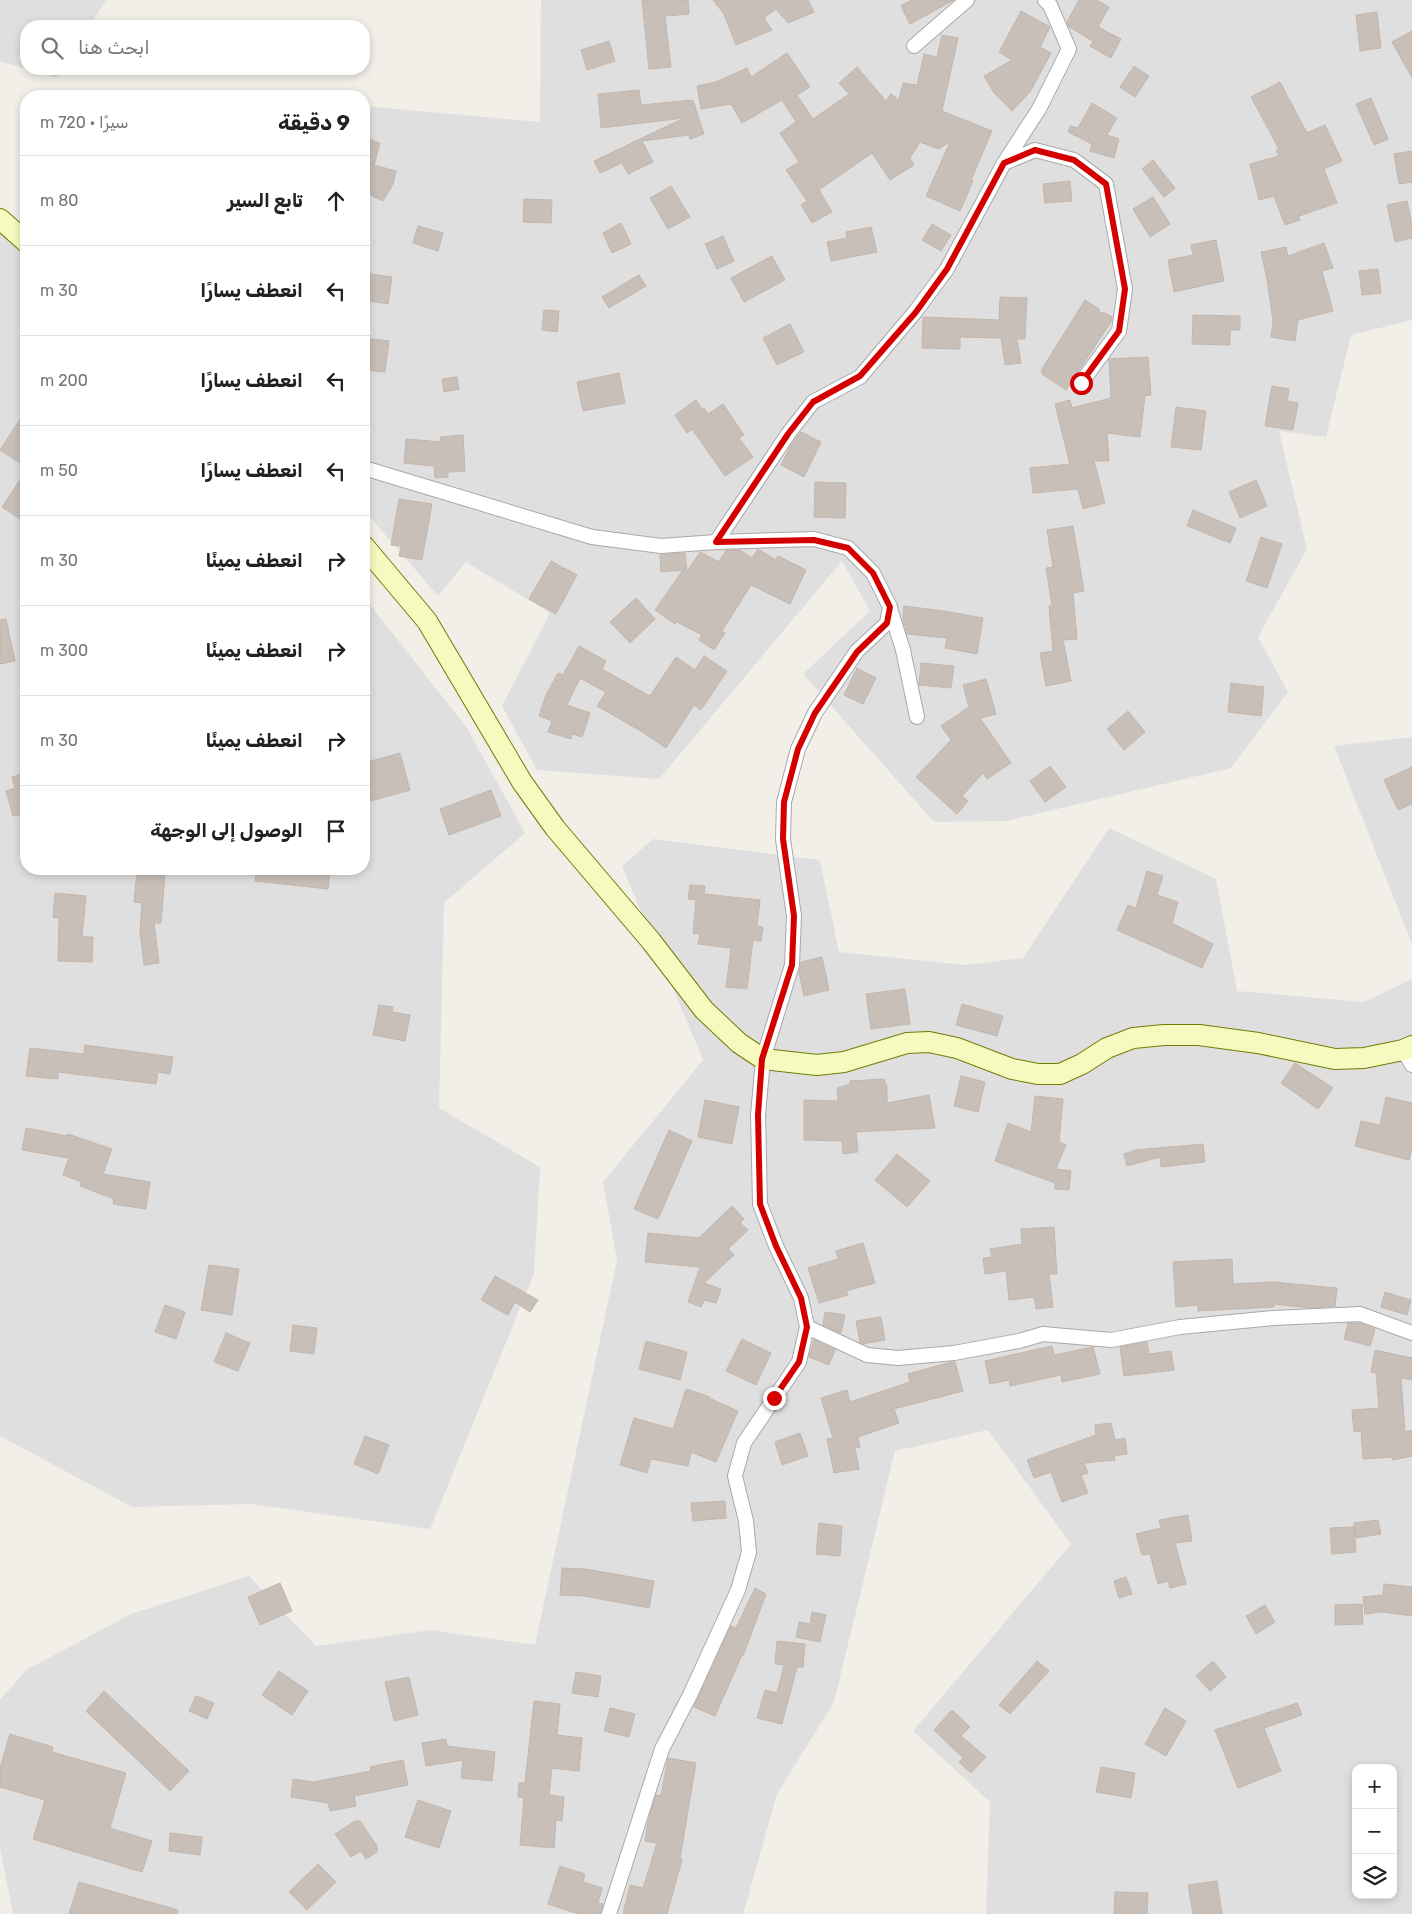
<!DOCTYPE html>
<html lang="ar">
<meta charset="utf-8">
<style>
:root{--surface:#fff;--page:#f2f2f2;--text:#222;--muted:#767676;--line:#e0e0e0}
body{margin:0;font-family:Rubik,Vazirmatn,sans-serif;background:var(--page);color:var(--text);direction:rtl}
.controls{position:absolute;right:15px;bottom:15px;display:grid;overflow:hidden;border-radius:10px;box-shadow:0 2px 8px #0003}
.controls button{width:45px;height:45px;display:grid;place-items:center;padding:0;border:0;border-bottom:1px solid var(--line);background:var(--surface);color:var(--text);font:25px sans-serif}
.stop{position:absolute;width:15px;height:15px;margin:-11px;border:4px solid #d40000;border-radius:50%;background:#fff}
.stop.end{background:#d40000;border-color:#fff;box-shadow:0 1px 5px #0008}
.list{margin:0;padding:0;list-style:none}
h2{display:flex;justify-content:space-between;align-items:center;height:65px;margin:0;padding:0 20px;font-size:21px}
h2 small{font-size:16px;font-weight:400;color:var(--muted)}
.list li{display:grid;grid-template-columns:32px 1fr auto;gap:15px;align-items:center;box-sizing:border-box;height:90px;padding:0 20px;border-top:1px solid var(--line)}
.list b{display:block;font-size:19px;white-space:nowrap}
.list em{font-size:16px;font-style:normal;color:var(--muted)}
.icon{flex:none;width:28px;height:28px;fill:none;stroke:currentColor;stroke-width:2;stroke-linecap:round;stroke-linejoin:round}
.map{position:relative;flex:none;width:1412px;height:1914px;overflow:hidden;direction:ltr}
.search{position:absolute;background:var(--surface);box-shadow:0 2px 8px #0003;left:20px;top:20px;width:350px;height:55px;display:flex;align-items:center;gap:12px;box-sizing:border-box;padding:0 18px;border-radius:20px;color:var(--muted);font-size:19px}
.panel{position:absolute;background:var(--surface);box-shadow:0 2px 8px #0003;left:20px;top:90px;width:350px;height:785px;border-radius:20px;direction:rtl}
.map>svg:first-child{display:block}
.residential{fill:#e0dfdf;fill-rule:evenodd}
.building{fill:#c7bfb8;stroke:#c4b6ab}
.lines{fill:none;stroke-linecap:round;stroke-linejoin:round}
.street-casing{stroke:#a9a9a9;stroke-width:16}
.secondary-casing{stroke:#707d05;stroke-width:22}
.street{stroke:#fff;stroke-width:14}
.secondary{stroke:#f7fabf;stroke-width:20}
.route{stroke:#d40000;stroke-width:6}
</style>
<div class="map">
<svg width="1412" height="1914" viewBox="0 0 1412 1914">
<rect width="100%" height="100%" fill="#f2efe9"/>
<g class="residential">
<polygon points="0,0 106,0 89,26 26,26 26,69 62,69 56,78 0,61"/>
<polygon points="541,0 1412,0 1412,320 1351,335 1326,437 1279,431 1307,549 1258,637 1288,692 1231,768 1006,821 934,822 803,674 870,611 842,561 659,779 537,770 502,706 550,613 466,562 438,596 364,510 364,106 540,122"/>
<polygon points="0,228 26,252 26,869 364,869 364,597 467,728 525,833 444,903 439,1108 540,1167 534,1274 430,1529 251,1504 132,1507 0,1436"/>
<polygon points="1412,737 1412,944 1334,746"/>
<path d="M 1109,828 L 1216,879 L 1237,991 L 1364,1002 L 1412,979 L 1412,1914 L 986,1914 L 990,1802 L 913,1731 L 1071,1544 L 988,1430 L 895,1451 L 834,1702 L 777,1794 L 743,1914 L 13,1914 L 0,1849 L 0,1700 L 26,1670 L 131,1614 L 249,1576 L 316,1646 L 431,1630 L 535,1645 L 617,1260 L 603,1182 L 703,1060 L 622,866 L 653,839 L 820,860 L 839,952 L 966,965 L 1023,958 ZM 1356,1768 L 1393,1768 L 1393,1895 L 1356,1895 Z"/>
</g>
<g class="building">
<polygon points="642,0 688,0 689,14 665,16 671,67 649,69"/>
<polygon points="713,0 808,0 814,12 788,23 776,9 764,18 772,30 736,45 724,14"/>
<polygon points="911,0 954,0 910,24 901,6"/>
<polygon points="1079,0 1097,0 1109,7 1098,27 1121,39 1111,58 1090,46 1093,41 1069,27 1067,22"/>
<polygon points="1021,11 1050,27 1040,47 1051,53 1030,92 1012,111 994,93 984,76 1012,60 999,52"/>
<polygon points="1377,12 1381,48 1360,51 1356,15"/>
<polygon points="1412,31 1412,78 1392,42"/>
<polygon points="942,35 958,38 942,111 992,131 971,180 973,181 960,211 926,196 950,142 938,149 920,142 910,158 914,165 890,180 872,153 819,190 832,212 812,223 801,205 807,201 786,170 799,162 780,133 796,122 782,100 742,123 731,104 701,109 697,86 716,82 747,68 751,77 787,53 810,87 797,95 813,119 849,94 839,83 857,67 886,101 891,94 899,100 903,83 917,85 924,54 937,57"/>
<polygon points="609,41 615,61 587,70 581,50"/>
<polygon points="1134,66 1149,76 1135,97 1120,87"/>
<polygon points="1280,82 1307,133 1325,125 1342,161 1324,169 1337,203 1299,216 1300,220 1285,225 1274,196 1259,200 1250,164 1279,156 1276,150 1279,149 1251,97"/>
<polygon points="639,90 641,105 693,100 704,134 690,139 689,135 642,141 653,162 628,174 622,163 600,173 594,161 684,118 601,128 598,94"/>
<polygon points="1371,98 1388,139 1374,145 1356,104"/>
<polygon points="1092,103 1117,118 1107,135 1119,139 1114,158 1090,151 1092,144 1068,132 1070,126 1078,128"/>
<polygon points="364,138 380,143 374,165 396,171 393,184 383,201 364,192"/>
<polygon points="1412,151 1412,182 1399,184 1394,154"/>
<polygon points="1153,160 1175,188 1164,197 1142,169"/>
<polygon points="1070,181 1072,201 1045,203 1043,184"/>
<polygon points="671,186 690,217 668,229 650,198"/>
<polygon points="1153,197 1170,224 1150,237 1133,209"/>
<polygon points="524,199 552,200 551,223 523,222"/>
<polygon points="1407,201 1412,226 1412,238 1395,242 1387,205"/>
<polygon points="621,223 631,244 612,253 603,233"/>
<polygon points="932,224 951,235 941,251 922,240"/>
<polygon points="418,226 443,233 438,251 413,243"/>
<polygon points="871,227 877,252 831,261 827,242 847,238 846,232"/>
<polygon points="723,236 734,261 717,269 705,244"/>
<polygon points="1216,240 1224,281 1174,292 1168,260 1193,255 1191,245"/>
<polygon points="1324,243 1333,268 1322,271 1333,311 1298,320 1295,341 1271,337 1273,321 1267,279 1261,252 1286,247 1288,256"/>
<polygon points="772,256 785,280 744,302 731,278"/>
<polygon points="1378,269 1381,293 1362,295 1359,271"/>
<polygon points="364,273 392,277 388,304 364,300"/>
<polygon points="639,275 646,286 609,308 602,297"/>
<polygon points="1000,297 1027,298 1025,339 1017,339 1021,363 1005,365 1001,338 960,337 960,349 922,348 923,317 999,320"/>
<polygon points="1085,300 1099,309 1099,313 1105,313 1112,317 1111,322 1066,390 1042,374 1042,369"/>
<polygon points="544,310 559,311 557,332 542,330"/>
<polygon points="1193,315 1240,316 1240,330 1230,330 1230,345 1192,344"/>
<polygon points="790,324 804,352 777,365 763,338"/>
<polygon points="364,338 389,341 385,372 364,370"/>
<polygon points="1148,357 1151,395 1145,396 1140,437 1107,433 1109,461 1094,461 1105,503 1083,509 1078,489 1033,493 1030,468 1070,464 1055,404 1070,400 1072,408 1111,398 1109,359"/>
<polygon points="619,373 625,403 583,411 577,382"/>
<polygon points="457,377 459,389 444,392 442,379"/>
<polygon points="1272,386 1289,389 1287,401 1298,403 1293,430 1265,426"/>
<polygon points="696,400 702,409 704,408 708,414 723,404 744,435 739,438 753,457 725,476 692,429 687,433 675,415"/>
<polygon points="1176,407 1206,411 1201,450 1171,447"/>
<polygon points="26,410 26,467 0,450"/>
<polygon points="801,432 821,442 804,477 781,465 791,445"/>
<polygon points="463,435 465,471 448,472 448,477 435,478 434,466 404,463 406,439 441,442 440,437"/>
<polygon points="26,471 26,523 2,507"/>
<polygon points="1256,480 1267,506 1240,518 1229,492"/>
<polygon points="815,482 846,483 845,518 814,517"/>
<polygon points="399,499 432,504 422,560 399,556 401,546 391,545"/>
<polygon points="1193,510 1236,528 1230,543 1187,526"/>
<polygon points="1073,526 1084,591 1073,593 1077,639 1063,640 1071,681 1046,686 1040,653 1053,651 1049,606 1052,606 1046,568 1053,567 1047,530"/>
<polygon points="1261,537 1282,544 1267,588 1246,581"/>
<polygon points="758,549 776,560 778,556 806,570 790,604 751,585 722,631 725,633 714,650 699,640 702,635 677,622 675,624 655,610 683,570 661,572 660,555 685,553 687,572 700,552 719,562 726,550 740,550 752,558"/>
<polygon points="551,561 577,575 556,614 529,599"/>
<polygon points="636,598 655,619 630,643 610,622"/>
<polygon points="904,606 944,611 983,618 977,654 945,648 947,638 907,634 903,619"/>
<polygon points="6,619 15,661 0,664 0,620"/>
<polygon points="579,646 606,661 602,669 650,696 676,657 695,670 704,656 727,671 701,710 694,705 666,748 641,731 597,706 606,692 580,678 567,705 590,713 582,737 572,734 571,739 548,732 552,721 539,716 546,695 558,673 563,675"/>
<polygon points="921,663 954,666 951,688 919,685"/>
<polygon points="857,668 876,678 863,704 844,695"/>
<polygon points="986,679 996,714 980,718 1011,763 987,779 983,773 962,796 968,801 957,814 916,777 951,740 941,726 969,707 963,685"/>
<polygon points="1231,683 1264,687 1261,716 1228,712"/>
<polygon points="1128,711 1145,732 1124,750 1107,729"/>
<polygon points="400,753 410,790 371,801 368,789 364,791 364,763"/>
<polygon points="1050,766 1066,787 1045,802 1030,781"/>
<polygon points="1412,767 1412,804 1398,810 1384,780"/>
<polygon points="26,773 26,814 13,816 6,791 15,788 12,777"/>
<polygon points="491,790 501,816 449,835 440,809"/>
<polygon points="256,869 330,869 328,889 255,881"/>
<polygon points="137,870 165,873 161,923 154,923 159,963 144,965 140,931 142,903 134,902"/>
<polygon points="1147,871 1163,876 1157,895 1178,902 1172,923 1213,944 1202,968 1117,930 1128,905 1136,908"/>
<polygon points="690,885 705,886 704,894 760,900 757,926 763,927 761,941 753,940 747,989 726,987 731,948 698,944 700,934 693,933 696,900 688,899"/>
<polygon points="55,893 86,896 82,937 93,937 92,962 58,961 59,918 53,917"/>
<polygon points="822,957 829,990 804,996 799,973 801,962"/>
<polygon points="905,989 910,1024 871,1029 866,994"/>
<polygon points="962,1004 1003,1016 997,1036 956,1025"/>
<polygon points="379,1005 393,1007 392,1012 410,1015 405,1041 373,1035"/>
<polygon points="85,1045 173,1057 170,1074 158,1072 156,1084 58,1072 58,1079 26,1076 30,1048 84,1054"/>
<polygon points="1295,1063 1333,1088 1318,1109 1281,1083"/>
<polygon points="961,1076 985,1082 978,1112 954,1106"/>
<polygon points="884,1079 887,1087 887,1103 929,1095 935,1128 856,1132 858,1152 843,1154 842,1141 804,1140 804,1100 838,1101 837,1088 850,1084 850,1081"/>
<polygon points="1035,1096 1063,1099 1059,1142 1066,1145 1056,1169 1071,1171 1069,1190 1055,1189 1055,1183 995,1161 1008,1123 1031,1132"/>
<polygon points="1386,1097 1412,1103 1412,1146 1409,1160 1355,1146 1361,1121 1380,1125"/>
<polygon points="705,1100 739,1107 732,1144 698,1137"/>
<polygon points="26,1128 67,1136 68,1134 112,1149 103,1174 150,1182 146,1209 113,1204 114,1199 80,1186 82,1182 63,1175 69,1158 22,1150"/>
<polygon points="669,1130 692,1141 658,1219 634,1209"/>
<polygon points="1203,1144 1205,1162 1161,1167 1160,1157 1127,1166 1124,1154 1136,1150"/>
<polygon points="897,1154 930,1181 907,1207 875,1180"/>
<polygon points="732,1206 744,1219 740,1223 748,1230 728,1249 734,1255 704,1283 721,1289 716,1303 704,1300 701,1307 688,1302 700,1267 645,1262 648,1233 699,1238"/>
<polygon points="1054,1227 1057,1274 1049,1274 1053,1307 1036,1309 1034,1297 1009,1300 1006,1271 985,1274 983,1258 992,1257 990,1249 1022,1244 1021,1229"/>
<polygon points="863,1243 875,1283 846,1291 848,1295 819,1303 808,1268 838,1259 836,1251"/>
<polygon points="1232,1259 1233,1284 1273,1282 1337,1288 1335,1306 1310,1308 1274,1304 1274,1307 1198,1311 1198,1305 1176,1307 1173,1262"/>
<polygon points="209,1265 239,1269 232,1315 201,1310"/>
<polygon points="495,1276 538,1300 530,1312 515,1302 508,1315 481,1300"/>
<polygon points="1385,1292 1411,1300 1407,1315 1381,1307"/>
<polygon points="165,1305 185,1312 176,1339 155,1332"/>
<polygon points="825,1312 845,1315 841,1333 823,1325"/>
<polygon points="881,1317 885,1340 863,1344 860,1342 856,1321"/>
<polygon points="1348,1323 1359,1323 1375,1329 1370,1346 1344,1339"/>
<polygon points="293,1325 317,1328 314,1354 290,1351"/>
<polygon points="226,1333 250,1343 238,1371 214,1362"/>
<polygon points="742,1339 771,1353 756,1385 726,1371"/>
<polygon points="814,1340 835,1350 829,1365 809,1357"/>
<polygon points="646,1341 687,1352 680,1380 639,1369"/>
<polygon points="1147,1342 1149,1354 1171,1351 1174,1370 1124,1376 1120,1347"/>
<polygon points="1052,1346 1054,1355 1093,1347 1100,1374 1062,1382 1061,1375 1010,1386 1009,1380 990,1384 985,1361"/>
<polygon points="1375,1350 1412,1358 1412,1380 1401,1378 1405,1432 1412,1430 1412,1456 1393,1460 1392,1457 1363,1459 1361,1431 1354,1432 1352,1410 1379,1408 1376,1373 1371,1372"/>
<polygon points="951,1362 955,1362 963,1391 894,1409 899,1423 858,1437 860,1447 855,1448 859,1469 834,1473 827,1439 833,1438 821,1398 847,1390 850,1402 910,1382 908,1374"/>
<polygon points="686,1389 710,1397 709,1398 738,1411 716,1462 691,1452 688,1466 651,1459 647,1473 620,1465 634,1418 673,1429"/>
<polygon points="1111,1423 1115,1440 1125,1438 1127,1454 1114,1456 1115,1460 1084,1463 1088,1473 1081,1475 1088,1493 1062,1502 1051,1472 1034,1478 1027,1460 1096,1435 1095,1425"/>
<polygon points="800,1433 808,1456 782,1465 775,1442"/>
<polygon points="365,1436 389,1445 378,1474 354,1464"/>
<polygon points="725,1501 726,1518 693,1521 691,1503"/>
<polygon points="1188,1515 1192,1541 1175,1543 1186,1584 1170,1588 1168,1581 1158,1584 1150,1554 1142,1555 1136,1534 1161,1528 1159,1520"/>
<polygon points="1378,1520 1381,1534 1356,1538 1354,1527 1356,1552 1332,1554 1330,1528 1354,1527 1354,1523"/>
<polygon points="819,1523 842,1526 840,1556 816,1554"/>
<polygon points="562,1568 585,1569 654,1581 649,1608 584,1596 560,1595"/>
<polygon points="1126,1577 1132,1594 1119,1598 1114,1581"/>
<polygon points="280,1583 292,1611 260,1625 248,1597"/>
<polygon points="1384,1584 1412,1587 1412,1616 1382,1612 1365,1614 1363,1597 1383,1595"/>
<polygon points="755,1588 766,1594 743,1656 742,1655 715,1716 694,1707 731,1626 736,1628"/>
<polygon points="1362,1604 1363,1624 1335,1625 1335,1605"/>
<polygon points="1265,1605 1275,1622 1256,1634 1246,1616"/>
<polygon points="812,1612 826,1615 820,1642 796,1637 799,1622 810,1624"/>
<polygon points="777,1641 805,1644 803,1667 797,1667 782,1724 757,1718 765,1690 777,1693 784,1665 775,1664"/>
<polygon points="1037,1661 1049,1671 1010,1714 999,1705"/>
<polygon points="1213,1661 1226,1677 1210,1691 1196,1676"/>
<polygon points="279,1671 308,1691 292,1715 262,1695"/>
<polygon points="576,1672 601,1676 598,1697 572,1693"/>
<polygon points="409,1677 418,1715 394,1721 385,1682"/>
<polygon points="104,1691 189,1771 170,1791 86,1711"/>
<polygon points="196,1696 214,1703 207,1719 189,1711"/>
<polygon points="534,1701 560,1704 557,1735 582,1738 579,1771 552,1768 549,1795 564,1797 562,1821 556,1820 554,1848 520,1845 524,1798 518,1797 519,1783 525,1783"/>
<polygon points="1297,1703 1302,1715 1264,1728 1281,1771 1238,1788 1215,1730"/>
<polygon points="610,1708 635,1714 629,1737 604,1731"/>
<polygon points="1165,1708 1186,1721 1166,1756 1145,1744"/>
<polygon points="952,1710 970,1727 961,1736 986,1757 971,1773 959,1762 963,1758 934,1730"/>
<polygon points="10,1734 53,1747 52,1752 126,1773 110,1828 152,1841 142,1872 33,1839 45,1800 0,1787 0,1768"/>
<polygon points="446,1739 447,1746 495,1752 492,1781 461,1778 463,1760 426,1766 422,1743"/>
<polygon points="668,1758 696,1763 680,1859 682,1860 667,1914 623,1914 630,1885 643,1888 657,1843 645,1841 648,1822 656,1795 661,1796"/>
<polygon points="403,1760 408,1785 354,1796 356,1806 330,1811 328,1803 291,1797 293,1779 313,1782 371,1771 370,1767"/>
<polygon points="1101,1767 1135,1773 1131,1798 1096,1792"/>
<polygon points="418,1800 451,1811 439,1848 405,1837"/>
<polygon points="355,1821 360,1821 377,1846 377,1852 366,1859 361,1851 351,1857 335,1834"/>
<polygon points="170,1833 202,1837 200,1855 169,1851"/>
<polygon points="318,1864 336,1882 307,1910 289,1892"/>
<polygon points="560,1866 585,1874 583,1882 602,1888 598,1903 603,1904 600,1914 579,1914 548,1904"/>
<polygon points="1217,1881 1222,1914 1193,1914 1188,1885"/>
<polygon points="79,1882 178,1910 177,1914 69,1914"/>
<polygon points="1115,1892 1148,1893 1147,1914 1114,1914"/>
</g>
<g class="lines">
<defs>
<g id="street">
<polyline points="914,46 967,0"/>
<polyline points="1004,163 1039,109 1069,49 1050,5 1045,0"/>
<polyline points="364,468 592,537 661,546 716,542 814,539 848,548 873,573 890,607 887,623 857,651 815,713 798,749 784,802 783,839 794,916 792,965 763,1059 758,1115 760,1204 776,1246 801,1298 807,1327 799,1362 744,1443 735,1476 746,1521 749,1552 738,1590 690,1695 662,1749 609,1914"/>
<polyline points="716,542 788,434 813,402 860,377 915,312 947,269 1004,163 1035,150 1074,160 1106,184 1125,289 1119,331 1081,383"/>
<polyline points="890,608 903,650 917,717"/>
<polyline points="1403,1050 1412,1065"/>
<polyline points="807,1327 867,1355 898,1358 954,1353 1019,1341 1043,1334 1111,1340 1180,1327 1273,1318 1360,1314 1412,1333"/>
</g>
<g id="secondary">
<polyline points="0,219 26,242"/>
<polyline points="364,546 427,621 522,782 555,828 651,941 704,1010 739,1043 763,1059 817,1065 844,1062 907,1043 929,1042 957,1048 1012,1069 1038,1074 1060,1074 1082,1064 1107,1048 1133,1038 1164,1035 1199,1035 1258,1043 1335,1059 1364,1058 1403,1050 1412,1046"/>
</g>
</defs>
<use href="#street" class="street-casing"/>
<use href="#secondary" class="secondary-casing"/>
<use href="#street" class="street"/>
<use href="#secondary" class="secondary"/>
</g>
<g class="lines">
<polyline class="route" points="774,1398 799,1362 807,1327 801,1298 776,1246 760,1204 758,1115 762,1059 792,965 794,916 783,839 784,802 798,749 815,713 857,652 887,623 890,607 873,573 848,548 814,540 716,542 788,434 813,402 860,376 916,312 947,269 1004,163 1035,150 1074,160 1106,184 1125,289 1119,331 1081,383"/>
</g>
</svg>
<div class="controls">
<button>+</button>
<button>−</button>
<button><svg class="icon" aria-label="layers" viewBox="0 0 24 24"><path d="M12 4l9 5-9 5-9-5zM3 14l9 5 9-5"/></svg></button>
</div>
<div class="stop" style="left:1081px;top:383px"></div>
<div class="stop end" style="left:774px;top:1398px"></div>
<div class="search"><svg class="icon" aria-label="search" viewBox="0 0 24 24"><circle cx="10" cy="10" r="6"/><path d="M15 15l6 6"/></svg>ابحث هنا</div>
<section class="panel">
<h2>9 دقيقة<small>سيرًا · 720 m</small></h2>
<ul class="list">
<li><svg class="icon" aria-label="ahead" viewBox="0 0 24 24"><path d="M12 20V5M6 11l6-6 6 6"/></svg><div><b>تابع السير</b></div><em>80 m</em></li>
<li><svg class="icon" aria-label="left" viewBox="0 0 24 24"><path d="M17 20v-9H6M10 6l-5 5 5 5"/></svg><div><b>انعطف يسارًا</b></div><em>30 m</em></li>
<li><svg class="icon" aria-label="left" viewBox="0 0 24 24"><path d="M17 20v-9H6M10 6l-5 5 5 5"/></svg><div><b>انعطف يسارًا</b></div><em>200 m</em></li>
<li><svg class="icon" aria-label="left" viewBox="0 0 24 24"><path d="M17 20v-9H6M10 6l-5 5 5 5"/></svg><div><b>انعطف يسارًا</b></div><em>50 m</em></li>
<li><svg class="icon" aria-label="right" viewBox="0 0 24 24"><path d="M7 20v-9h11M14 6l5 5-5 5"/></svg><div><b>انعطف يمينًا</b></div><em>30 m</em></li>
<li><svg class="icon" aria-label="right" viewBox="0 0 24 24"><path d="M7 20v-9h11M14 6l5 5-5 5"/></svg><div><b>انعطف يمينًا</b></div><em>300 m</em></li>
<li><svg class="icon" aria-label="right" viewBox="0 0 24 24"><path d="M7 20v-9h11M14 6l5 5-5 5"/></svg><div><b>انعطف يمينًا</b></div><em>30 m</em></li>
<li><svg class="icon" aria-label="arrive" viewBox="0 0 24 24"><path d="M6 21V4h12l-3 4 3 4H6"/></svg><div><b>الوصول إلى الوجهة</b></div></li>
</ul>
</section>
</div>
